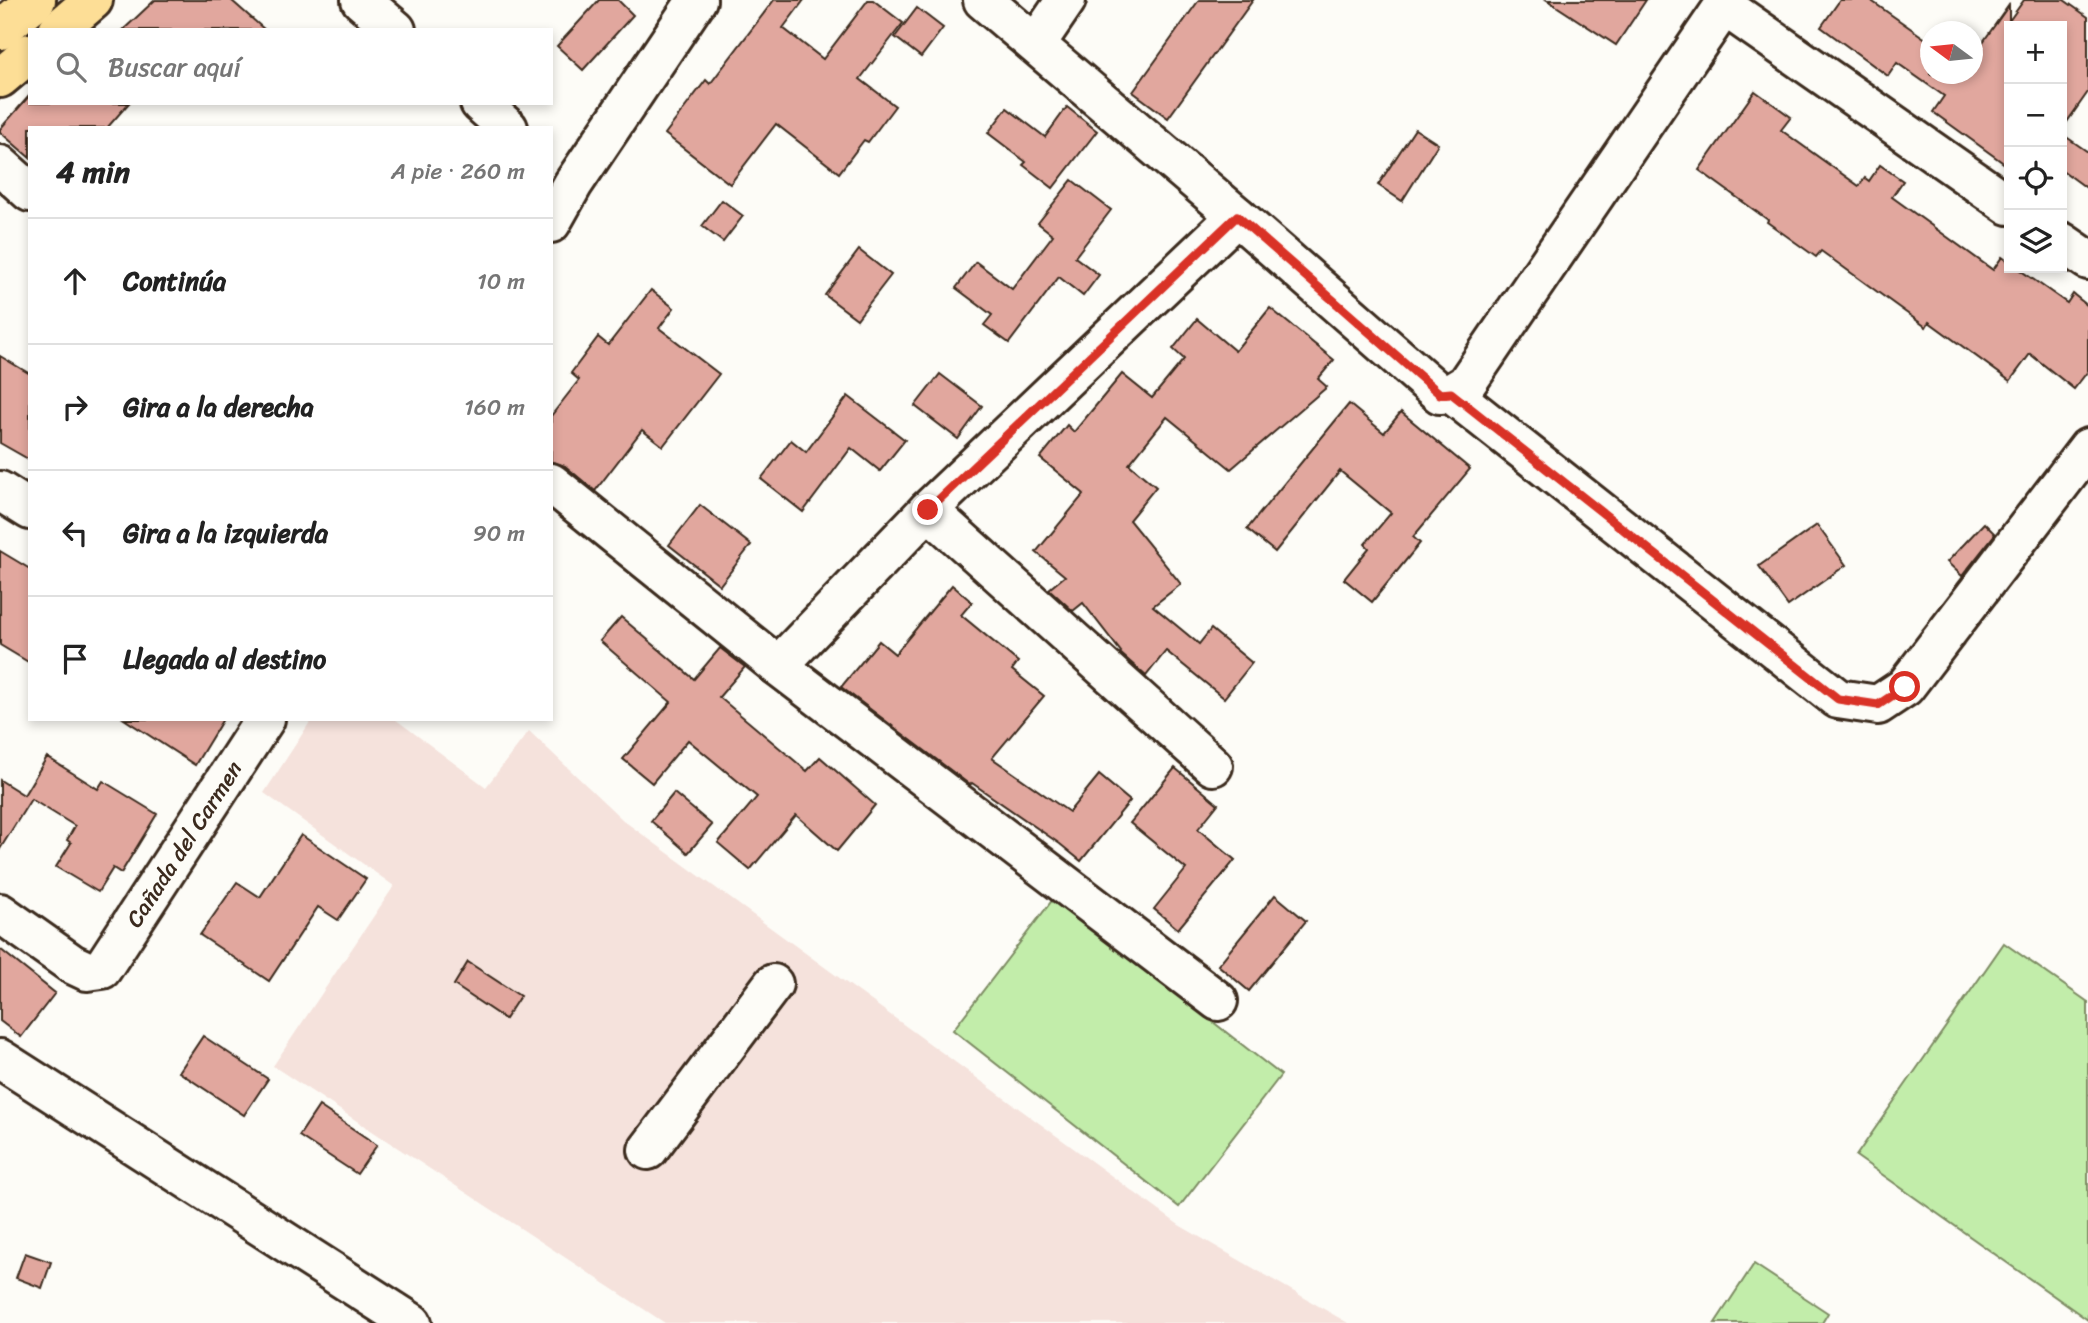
<!DOCTYPE html>
<html lang="es">
<meta charset="utf-8">
<style>
:root{--surface:#fff;--page:#f6f6f6;--text:#222;--muted:#767676;--line:#e0e0e0}
body{margin:0;font-family:Sriracha,sans-serif;background:var(--page);color:var(--text)}
.controls{position:absolute;right:21px;top:21px;display:grid;overflow:hidden;border-radius:0px;box-shadow:0 4px 10px #0003}
.controls button{width:63px;height:63px;display:grid;place-items:center;padding:0;border:0;border-bottom:2px solid var(--line);background:var(--surface);color:var(--text);font:35px sans-serif}
.compass{position:absolute;left:1920px;top:21px;width:63px;height:63px;border-radius:50%;background:var(--surface);box-shadow:0 4px 10px #0003;rotate:285deg}
.stop{position:absolute;width:21px;height:21px;margin:-16px;border:5px solid #d93025;border-radius:50%;background:#fff}
.stop.end{background:#d93025;border-color:#fff;box-shadow:0 2px 7px #0008}
.list{margin:0;padding:0;list-style:none}
h2{display:flex;justify-content:space-between;align-items:center;height:91px;margin:0;padding:0 28px;font-size:30px}
h2 small{font-size:23px;font-weight:400;color:var(--muted)}
.list li{display:grid;grid-template-columns:46px 1fr auto;gap:21px;align-items:center;box-sizing:border-box;height:126px;padding:0 28px;border-top:2px solid var(--line)}
.list b{display:block;font-size:26px;white-space:nowrap}
.list em{font-size:23px;font-style:normal;color:var(--muted)}
.icon{flex:none;width:38px;height:38px;fill:none;stroke:currentColor;stroke-width:2;stroke-linecap:round;stroke-linejoin:round}
.map{position:relative;flex:none;width:2088px;height:1323px;overflow:hidden}
.search{position:absolute;background:var(--surface);box-shadow:0 4px 10px #0003;left:28px;top:28px;width:525px;height:77px;display:flex;align-items:center;gap:18px;box-sizing:border-box;padding:0 24px;border-radius:0px;color:var(--muted);font-size:26px}
.panel{position:absolute;background:var(--surface);box-shadow:0 4px 10px #0003;left:28px;top:126px;width:525px;height:595px;border-radius:0px}
.map>svg:first-child{display:block}
.built{fill:#f5e2dc}
.green{fill:#c2edaa;stroke:#7e8c64;stroke-width:2}
.building{fill:#e1a79e;stroke:#3b2a1e;stroke-width:2}
.lines{fill:none;stroke-linecap:round;stroke-linejoin:round}
.minor-casing{stroke:#3b2a1e;stroke-width:44}
.major-casing{stroke:#3b2a1e;stroke-width:44}
.minor{stroke:#fdfcf7;stroke-width:38}
.major{stroke:#fdde96;stroke-width:38}
.route{stroke:#d93025;stroke-width:9}
.labels{text-anchor:middle;stroke-width:7;stroke-linejoin:round;paint-order:stroke}
.street-label{font-size:23px;fill:#3b2a1e;stroke:#fdfcf7}
</style>
<div class="map">
<svg width="2088" height="1323" viewBox="0 0 2088 1323">
<rect width="100%" height="100%" fill="#fdfcf7"/>
<filter id="ink" filterUnits="userSpaceOnUse"><feTurbulence type="fractalNoise" baseFrequency=".0143" numOctaves="2"/><feDisplacementMap in="SourceGraphic" scale="14" xChannelSelector="R" yChannelSelector="G"/><feConvolveMatrix kernelMatrix="1 2 1 2 8 2 1 2 1" color-interpolation-filters="sRGB"/></filter>
<g filter="url(#ink)">
<polygon class="built" points="312,719 395,719 486,787 529,731 624,821 1179,1225 1348,1323 665,1323 273,1066 394,886 264,793"/>
<g class="green">
<polygon points="1054,898 1281,1075 1179,1207 953,1030"/>
<polygon points="2004,943 2088,1002 2088,1320 1856,1156"/>
<polygon points="1754,1264 1828,1313 1822,1323 1715,1323"/>
</g>
<g class="building">
<polygon points="155,0 231,0 265,30 123,30"/>
<polygon points="599,0 618,0 633,15 583,70 557,46"/>
<polygon points="774,0 804,0 783,28 823,59 868,0 873,0 903,23 860,79 895,106 868,142 864,140 839,173 776,124 730,184 665,134 706,80 710,84"/>
<polygon points="1199,0 1253,0 1168,118 1133,92"/>
<polygon points="1547,0 1646,0 1616,45"/>
<polygon points="1840,0 1870,0 1930,42 1930,74 1972,74 1972,46 1978,49 2009,5 2009,21 2024,0 2064,0 2088,17 2088,92 2062,129 2062,26 2009,26 2009,167 1933,112 1944,96 1897,63 1888,76 1821,27"/>
<polygon points="917,8 943,28 921,57 895,37"/>
<polygon points="1755,91 1791,117 1781,130 1859,186 1865,178 1869,181 1880,165 1903,181 1892,197 1993,270 2002,257 2009,262 2009,268 2017,268 2067,303 2073,294 2088,306 2088,371 2074,389 2030,354 2010,381 1929,322 1926,327 1821,251 1816,257 1767,222 1768,220 1699,170"/>
<polygon points="30,95 30,103 129,103 107,128 30,128 30,158 0,132 0,129"/>
<polygon points="1067,107 1097,131 1053,188 1023,165 1026,162 988,133 1007,108 1045,137"/>
<polygon points="1415,129 1438,144 1402,201 1378,185"/>
<polygon points="2062,134 2088,152 2088,189 2062,170"/>
<polygon points="1072,180 1111,210 1075,257 1099,275 1083,296 1059,277 1009,343 984,325 992,315 956,288 976,262 1012,289 1053,235 1038,223"/>
<polygon points="722,200 743,216 723,242 702,226"/>
<polygon points="859,250 891,275 857,319 825,295"/>
<polygon points="651,290 674,308 659,328 719,374 663,446 642,430 595,491 565,466 551,462 551,416 579,380 571,373 598,337 608,345"/>
<polygon points="1270,308 1334,360 1318,379 1327,387 1231,469 1167,417 1129,464 1156,487 1129,520 1181,584 1153,606 1199,644 1211,629 1252,663 1224,698 1166,651 1146,676 1120,653 1121,652 1083,603 1073,611 1049,589 1065,576 1036,552 1084,494 1040,458 1067,425 1074,432 1122,374 1152,398 1184,359 1173,349 1197,319 1235,351"/>
<polygon points="0,356 30,374 30,460 0,443"/>
<polygon points="940,374 982,406 958,439 915,406"/>
<polygon points="848,396 905,440 880,471 851,448 803,512 761,479 791,440 806,452"/>
<polygon points="1349,404 1384,433 1401,412 1470,469 1413,537 1420,543 1372,602 1344,579 1369,548 1365,544 1391,513 1340,471 1275,552 1247,529"/>
<polygon points="700,505 751,545 720,585 669,545"/>
<polygon points="1984,523 1995,534 1962,576 1947,562"/>
<polygon points="1817,525 1846,565 1788,606 1759,566"/>
<polygon points="0,551 30,569 30,663 0,645"/>
<polygon points="952,585 972,602 961,615 1018,662 1012,670 1044,696 992,758 1069,812 1099,775 1130,801 1081,861 1060,844 972,783 970,785 841,687 879,641 895,654"/>
<polygon points="621,617 694,679 720,648 745,667 719,697 807,771 820,757 875,805 837,851 796,815 750,870 718,843 757,797 688,740 652,783 623,759 671,702 600,641"/>
<polygon points="124,719 223,719 195,765"/>
<polygon points="47,757 98,789 103,781 157,814 121,873 113,868 98,892 56,867 71,843 67,840 75,826 31,799 0,849 0,780 24,795"/>
<polygon points="1175,768 1218,804 1198,829 1235,860 1178,929 1154,909 1186,869 1130,823"/>
<polygon points="674,793 712,825 688,853 651,821"/>
<polygon points="301,835 366,879 338,920 318,907 269,981 200,935 237,882 260,897"/>
<polygon points="1275,895 1306,921 1249,991 1218,965"/>
<polygon points="0,949 55,993 21,1037 0,1021"/>
<polygon points="468,962 520,996 505,1019 454,985"/>
<polygon points="203,1036 268,1079 244,1115 179,1072"/>
<polygon points="319,1106 377,1145 357,1174 299,1136"/>
<polygon points="25,1253 51,1262 42,1288 16,1278"/>
</g>
<g class="lines">
<defs>
<g id="minor">
<polyline points="361,0 396,30"/>
<polyline points="983,0 1237,216 1440,394 1451,393 1466,384 1728,0"/>
<polyline points="1724,6 2009,205"/>
<polyline points="1036,44 1066,0"/>
<polyline points="480,103 508,128"/>
<polyline points="0,165 30,192"/>
<polyline points="551,223 573,184 697,0"/>
<polyline points="2062,242 2088,260"/>
<polyline points="1451,393 1838,699 1878,705 1905,687 2088,448"/>
<polyline points="551,483 778,666 1218,1001"/>
<polyline points="0,491 30,510"/>
<polyline points="928,510 1213,766"/>
<polyline points="778,666 928,510 1237,216"/>
<polyline points="0,913 72,964 87,971 102,969 265,719"/>
<polyline points="0,1059 412,1323"/>
<polyline points="648,1150 773,984"/>
</g>
<g id="major">
<polyline points="0,30 36,0"/>
<polyline points="58,30 93,0"/>
<polyline points="0,78 30,53"/>
</g>
</defs>
<use href="#minor" class="minor-casing"/>
<use href="#major" class="major-casing"/>
<use href="#minor" class="minor"/>
<use href="#major" class="major"/>
</g>
</g>
<g class="lines" filter="url(#ink)">
<polyline class="route" points="928,510 1237,216 1440,394 1451,393 1838,699 1878,705 1905,687"/>
</g>
<g class="labels">
<g class="street-label">
<text transform="translate(184 844) rotate(-57)" y="8">Cañada del Carmen</text>
</g>
</g>
</svg>
<div class="controls">
<button>+</button>
<button>−</button>
<button><svg class="icon" aria-label="locate" viewBox="0 0 24 24"><circle cx="12" cy="12" r="6"/><path d="M12 2v4M12 18v4M2 12h4M18 12h4"/></svg></button>
<button><svg class="icon" aria-label="layers" viewBox="0 0 24 24"><path d="M12 4l9 5-9 5-9-5zM3 14l9 5 9-5"/></svg></button>
</div>
<svg class="compass" viewBox="-18 -18 36 36"><path d="M0-13l5 13h-10z" fill="#e53935"/><path d="M0 13l5-13h-10z" fill="#767676"/></svg>
<div class="stop" style="left:1905px;top:687px"></div>
<div class="stop end" style="left:928px;top:510px"></div>
<div class="search"><svg class="icon" aria-label="search" viewBox="0 0 24 24"><circle cx="10" cy="10" r="6"/><path d="M15 15l6 6"/></svg>Buscar aquí</div>
<section class="panel">
<h2>4 min<small>A pie · 260 m</small></h2>
<ul class="list">
<li><svg class="icon" aria-label="ahead" viewBox="0 0 24 24"><path d="M12 20V5M6 11l6-6 6 6"/></svg><div><b>Continúa</b></div><em>10 m</em></li>
<li><svg class="icon" aria-label="right" viewBox="0 0 24 24"><path d="M7 20v-9h11M14 6l5 5-5 5"/></svg><div><b>Gira a la derecha</b></div><em>160 m</em></li>
<li><svg class="icon" aria-label="left" viewBox="0 0 24 24"><path d="M17 20v-9H6M10 6l-5 5 5 5"/></svg><div><b>Gira a la izquierda</b></div><em>90 m</em></li>
<li><svg class="icon" aria-label="arrive" viewBox="0 0 24 24"><path d="M6 21V4h12l-3 4 3 4H6"/></svg><div><b>Llegada al destino</b></div></li>
</ul>
</section>
</div>
